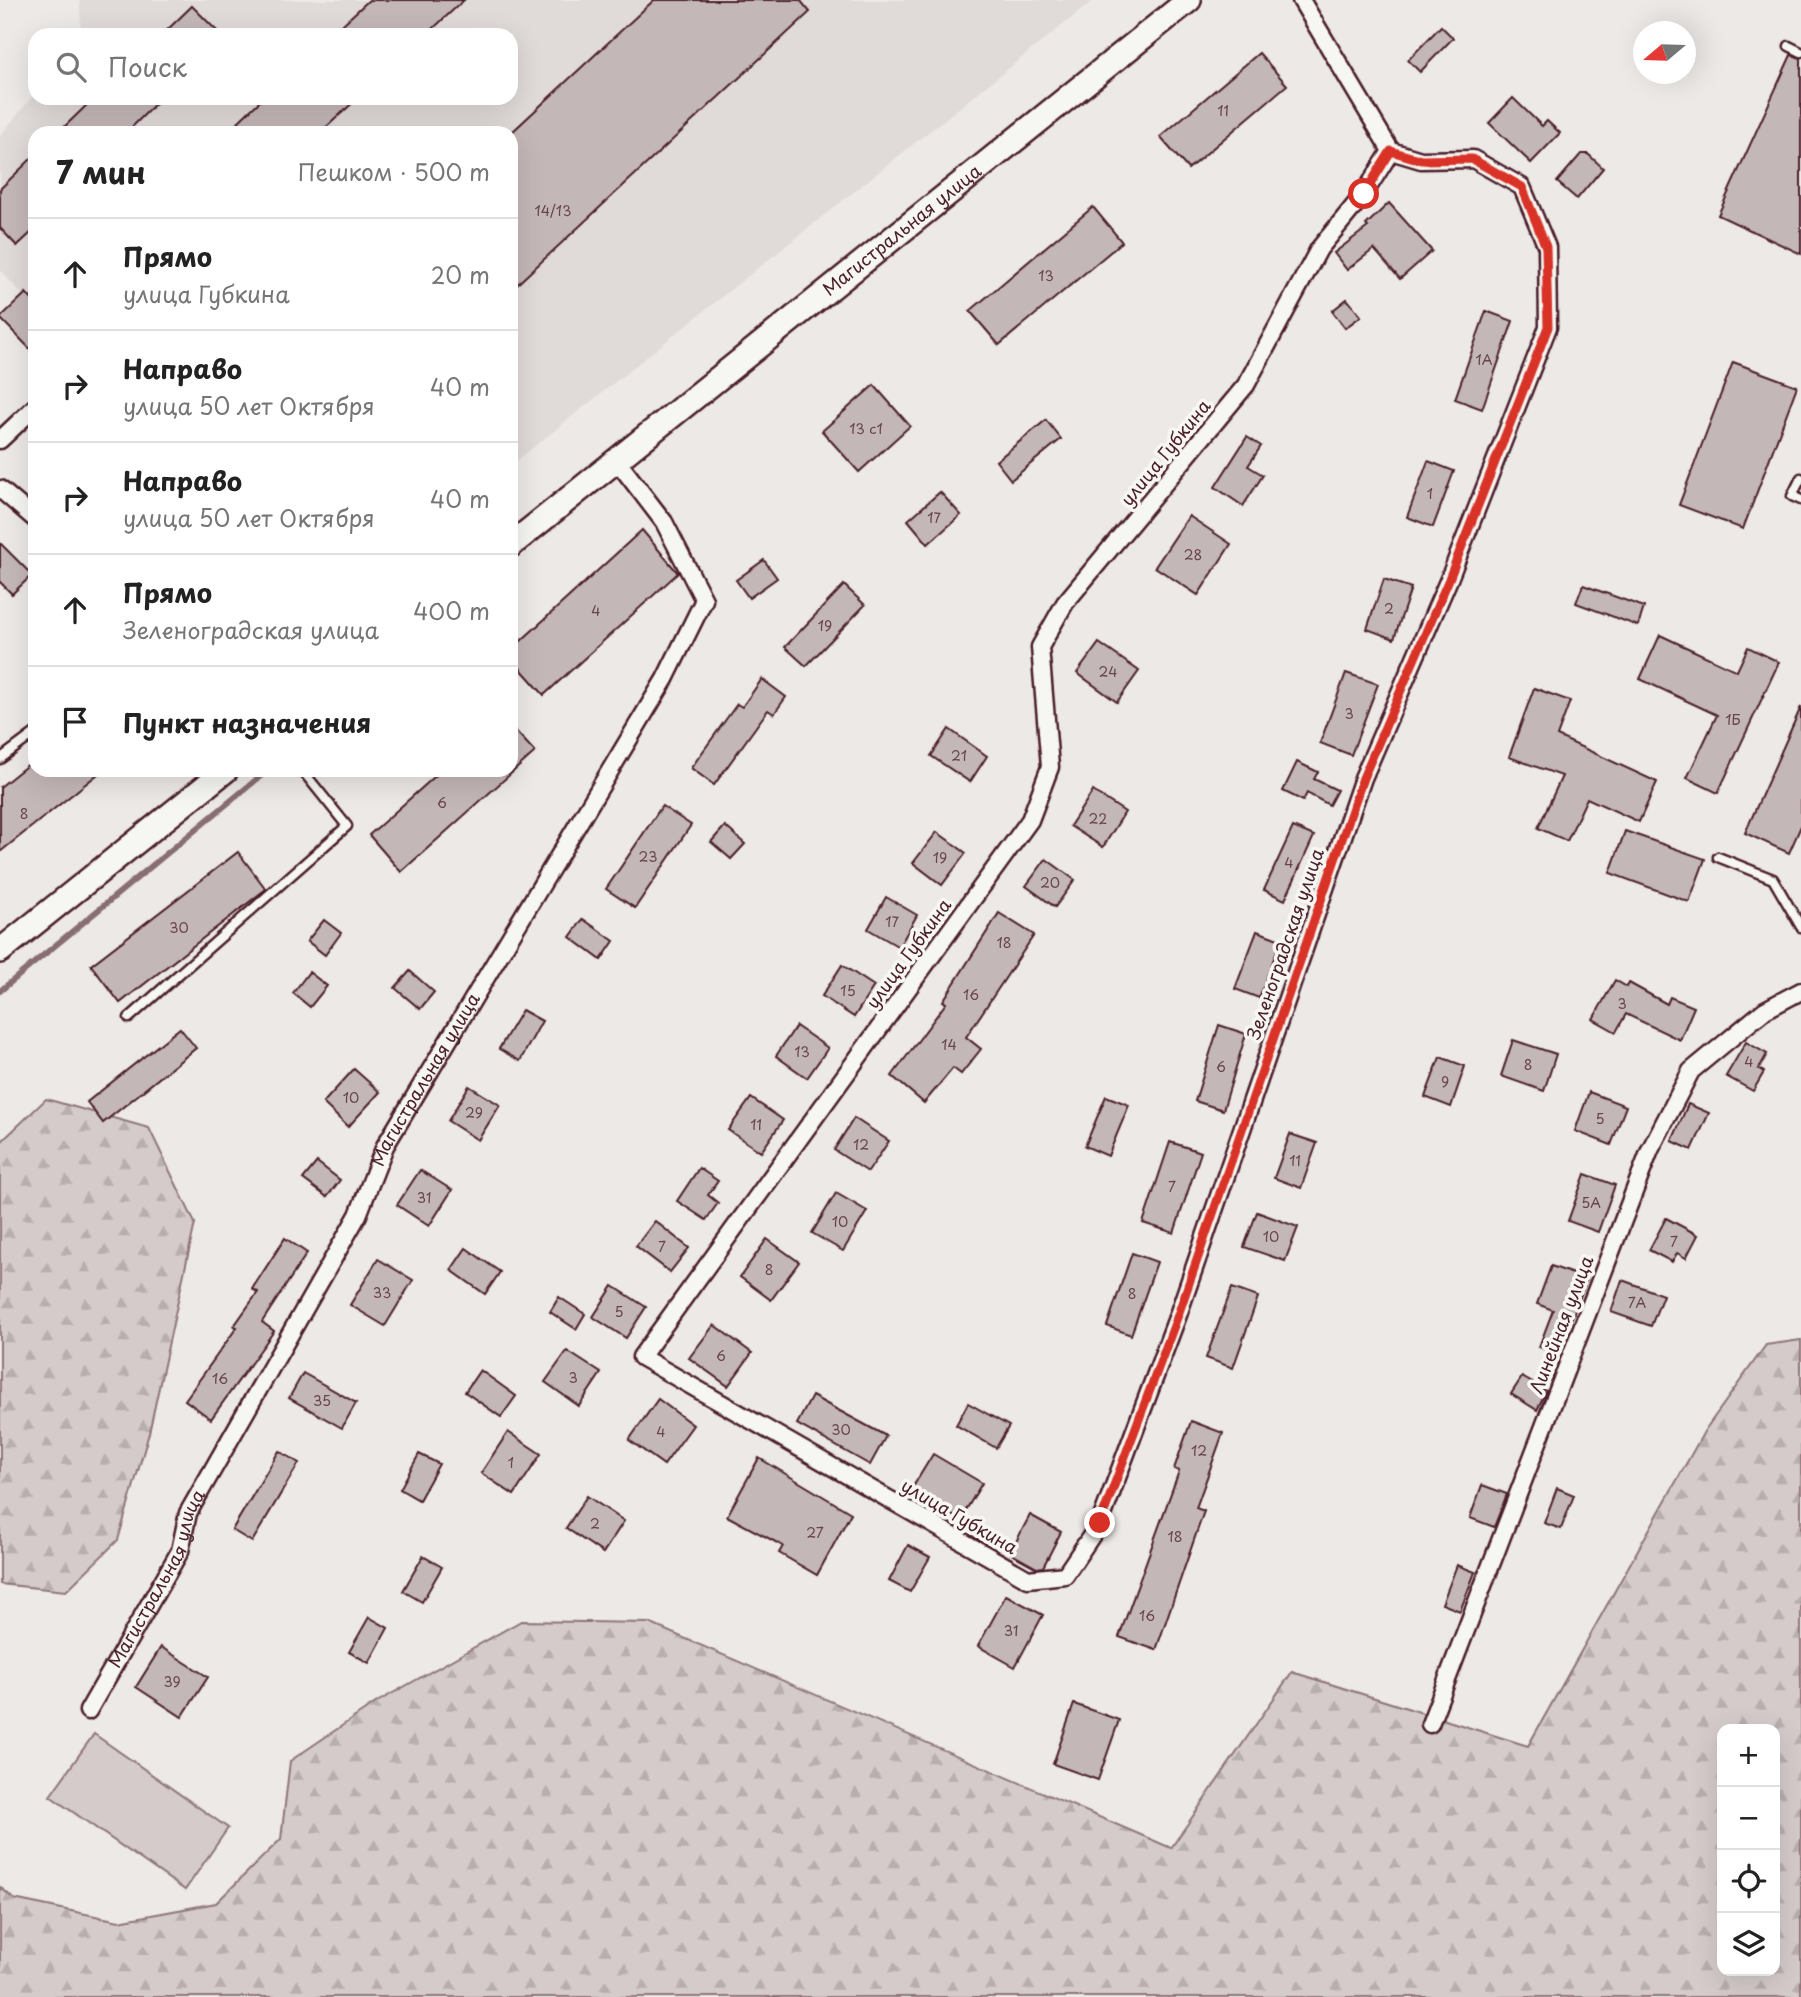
<!DOCTYPE html>
<html lang="ru">
<meta charset="utf-8">
<style>
:root{--surface:#fff;--page:#f2f2f2;--text:#222;--muted:#767676;--line:#e0e0e0}
body{margin:0;font-family:"Playpen Sans",sans-serif;background:var(--page);color:var(--text)}
.controls{position:absolute;right:21px;bottom:21px;display:grid;overflow:hidden;border-radius:14px;box-shadow:0 7px 28px #0002}
.controls button{width:63px;height:63px;display:grid;place-items:center;padding:0;border:0;border-bottom:2px solid var(--line);background:var(--surface);color:var(--text);font:35px sans-serif}
.compass{position:absolute;left:1633px;top:21px;width:63px;height:63px;border-radius:50%;background:var(--surface);box-shadow:0 7px 28px #0002;rotate:251deg}
.stop{position:absolute;width:21px;height:21px;margin:-16px;border:5px solid #d93025;border-radius:50%;background:#fff}
.stop.end{background:#d93025;border-color:#fff;box-shadow:0 2px 7px #0008}
.list{margin:0;padding:0;list-style:none}
h2{display:flex;justify-content:space-between;align-items:center;height:91px;margin:0;padding:0 28px;font-size:30px}
h2 small{font-size:23px;font-weight:400;color:var(--muted)}
.list li{display:grid;grid-template-columns:46px 1fr auto;gap:21px;align-items:center;box-sizing:border-box;height:112px;padding:0 28px;border-top:2px solid var(--line)}
.list b{display:block;font-size:26px;white-space:nowrap}
.list p{margin:0;font-size:23px;white-space:nowrap;color:var(--muted)}
.list em{font-size:23px;font-style:normal;color:var(--muted)}
.icon{flex:none;width:38px;height:38px;fill:none;stroke:currentColor;stroke-width:2;stroke-linecap:round;stroke-linejoin:round}
.map{position:relative;flex:none;width:1801px;height:1997px;overflow:hidden}
.search{position:absolute;background:var(--surface);box-shadow:0 7px 28px #0002;left:28px;top:28px;width:490px;height:77px;display:flex;align-items:center;gap:18px;box-sizing:border-box;padding:0 24px;border-radius:21px;color:var(--muted);font-size:26px}
.panel{position:absolute;background:var(--surface);box-shadow:0 7px 28px #0002;left:28px;top:126px;width:490px;height:651px;border-radius:21px}
.map>svg:first-child{display:block}
.built{fill:#e0dad8}
.forest{fill:url(#forest-firs);stroke:#8f757a;stroke-width:2;fill-rule:evenodd}
.park{fill:#d4cbca;stroke:#8f757a;stroke-width:2}
.lines{fill:none;stroke-linecap:round;stroke-linejoin:round}
.stream{stroke:#886e73;stroke-width:6}
.building{fill:#c4b7b7;stroke:#4a1f2b;stroke-width:2}
.lane-casing{stroke:#4a1f2b;stroke-width:13}
.street-casing{stroke:#4a1f2b;stroke-width:21}
.secondary-casing{stroke:#4a1f2b;stroke-width:28}
.lane{stroke:#f6f6f2;stroke-width:8}
.street{stroke:#f6f6f2;stroke-width:16}
.secondary{stroke:#f6f6f2;stroke-width:23}
.route{stroke:#d93025;stroke-width:9}
.labels{text-anchor:middle;stroke-width:7;stroke-linejoin:round;paint-order:stroke}
.number-label{font-size:14px;fill:#68454e}
.street-label{font-size:18px;fill:#4a1f2b;stroke:#f6f6f2}
</style>
<div class="map">
<svg width="1801" height="1997" viewBox="0 0 1801 1997">
<defs>
<pattern id="forest-firs" width="22" height="20" patternUnits="userSpaceOnUse" patternTransform="scale(1.75)"><rect width="22" height="20" fill="#d4cbca"/><path d="M5 1l3.5 6h-7zM16 11l3.5 6h-7z" fill="#b8aeae"/></pattern>
</defs>
<rect width="100%" height="100%" fill="#ece9e6"/>
<filter id="ink" filterUnits="userSpaceOnUse"><feTurbulence type="fractalNoise" baseFrequency=".0143" numOctaves="2"/><feDisplacementMap in="SourceGraphic" scale="14" xChannelSelector="R" yChannelSelector="G"/><feConvolveMatrix kernelMatrix="1 2 1 2 8 2 1 2 1" color-interpolation-filters="sRGB"/></filter>
<g filter="url(#ink)">
<polygon class="built" points="80,0 1094,0 511,465 511,133 35,133 35,308 0,270 0,136 35,93 35,98 511,98 511,35 81,35"/>
<g class="forest">
<polygon points="46,1099 149,1128 195,1223 149,1433 118,1540 66,1591 0,1584 0,1143"/>
<path d="M 1801,1340 L 1801,1997 L 0,1997 L 0,1887 L 14,1899 L 119,1921 L 216,1903 L 281,1839 L 290,1761 L 377,1702 L 521,1621 L 649,1623 L 1171,1848 L 1292,1672 L 1528,1746 L 1705,1430 L 1766,1345 ZM 1722,1729 L 1775,1729 L 1775,1971 L 1722,1971 Z"/>
</g>
<polygon class="park" points="94,1734 228,1828 185,1890 50,1796"/>
<g class="lines">
<polyline class="stream" points="0,991 268,770"/>
</g>
<g class="building">
<polygon points="369,0 464,0 426,35 331,35"/>
<polygon points="654,0 800,0 810,12 511,290 511,133"/>
<polygon points="192,6 221,35 162,35"/>
<polygon points="1441,26 1453,38 1420,72 1408,60"/>
<polygon points="1259,53 1287,85 1188,169 1160,137"/>
<polygon points="1791,55 1801,58 1801,254 1718,215"/>
<polygon points="94,98 161,98 126,133 58,133"/>
<polygon points="263,98 358,98 320,133 248,133 238,122"/>
<polygon points="1513,98 1542,126 1547,121 1560,133 1531,163 1489,123"/>
<polygon points="1581,154 1588,154 1603,168 1577,199 1557,182"/>
<polygon points="35,155 35,229 17,246 0,228 0,189"/>
<polygon points="1389,203 1432,251 1400,279 1374,249 1347,270 1334,253 1368,227 1366,225"/>
<polygon points="1093,207 1122,242 999,345 970,311"/>
<polygon points="26,293 35,303 35,354 0,318"/>
<polygon points="1347,299 1361,316 1345,328 1332,311"/>
<polygon points="1486,311 1513,321 1482,409 1455,399"/>
<polygon points="1733,362 1797,386 1743,529 1679,505"/>
<polygon points="874,385 910,426 859,472 822,431"/>
<polygon points="1046,420 1061,439 1011,480 996,461"/>
<polygon points="1247,437 1261,446 1248,466 1263,475 1243,506 1215,487"/>
<polygon points="1428,461 1454,471 1433,527 1407,517"/>
<polygon points="940,492 961,515 928,544 908,520"/>
<polygon points="1189,516 1231,544 1198,595 1155,567"/>
<polygon points="642,530 678,573 544,695 511,658 511,650"/>
<polygon points="0,543 32,575 12,594 0,582"/>
<polygon points="764,560 777,578 749,598 736,580"/>
<polygon points="1384,579 1411,588 1394,639 1367,629"/>
<polygon points="844,585 865,605 806,666 785,647"/>
<polygon points="1583,585 1644,607 1638,626 1576,603"/>
<polygon points="1660,635 1737,671 1748,647 1779,662 1718,793 1687,778 1717,715 1640,679"/>
<polygon points="1099,643 1139,671 1117,702 1077,673"/>
<polygon points="1346,673 1378,684 1351,755 1320,743"/>
<polygon points="762,679 786,697 774,714 768,710 714,785 691,768 737,704 742,707"/>
<polygon points="1534,688 1570,701 1557,736 1657,782 1639,822 1587,798 1567,841 1538,828 1562,776 1509,757"/>
<polygon points="1801,707 1801,826 1789,853 1745,833"/>
<polygon points="511,726 535,752 401,872 369,835 442,770 511,770"/>
<polygon points="949,729 987,756 970,782 931,756"/>
<polygon points="35,759 35,770 103,770 0,852 0,787"/>
<polygon points="1297,762 1318,772 1314,779 1337,790 1329,805 1307,793 1303,801 1283,791"/>
<polygon points="1093,791 1125,812 1103,847 1070,826"/>
<polygon points="662,806 691,825 635,908 606,889"/>
<polygon points="725,826 745,844 731,859 711,842"/>
<polygon points="1293,827 1314,836 1285,900 1264,890"/>
<polygon points="1625,831 1705,859 1689,902 1610,873"/>
<polygon points="937,832 966,853 942,885 913,863"/>
<polygon points="238,852 266,889 120,1003 91,965"/>
<polygon points="1046,859 1075,880 1055,907 1026,886"/>
<polygon points="886,897 917,915 899,947 868,929"/>
<polygon points="999,913 1034,935 966,1037 981,1049 961,1074 953,1068 924,1103 892,1076 946,1003 943,1001"/>
<polygon points="583,919 614,941 601,960 570,937"/>
<polygon points="324,920 341,933 325,955 307,941"/>
<polygon points="1257,931 1281,940 1259,998 1235,989"/>
<polygon points="842,965 874,986 854,1017 822,996"/>
<polygon points="410,971 434,992 420,1009 395,988"/>
<polygon points="309,972 327,986 310,1007 293,993"/>
<polygon points="1615,980 1627,987 1629,983 1667,1004 1670,997 1694,1007 1680,1040 1626,1014 1616,1032 1593,1019"/>
<polygon points="522,1010 542,1021 520,1061 499,1049"/>
<polygon points="1219,1025 1246,1034 1223,1110 1195,1101"/>
<polygon points="796,1026 828,1048 807,1078 776,1056"/>
<polygon points="180,1028 196,1048 103,1123 87,1102"/>
<polygon points="1513,1040 1556,1054 1544,1091 1501,1076"/>
<polygon points="1746,1042 1767,1054 1759,1069 1764,1072 1753,1091 1726,1076"/>
<polygon points="1440,1057 1465,1066 1451,1107 1425,1097"/>
<polygon points="354,1069 380,1092 348,1127 323,1103"/>
<polygon points="469,1086 500,1105 478,1140 448,1121"/>
<polygon points="1589,1092 1626,1106 1611,1145 1575,1131"/>
<polygon points="1106,1096 1129,1105 1108,1156 1085,1146"/>
<polygon points="751,1098 783,1120 761,1152 728,1130"/>
<polygon points="1688,1104 1709,1113 1692,1150 1672,1141"/>
<polygon points="854,1118 889,1141 868,1172 834,1150"/>
<polygon points="1290,1134 1317,1143 1301,1188 1274,1178"/>
<polygon points="1170,1142 1201,1152 1174,1233 1143,1223"/>
<polygon points="317,1162 340,1180 327,1197 303,1179"/>
<polygon points="699,1168 718,1181 708,1195 718,1203 706,1220 677,1201"/>
<polygon points="420,1170 452,1190 429,1226 397,1205"/>
<polygon points="1585,1174 1615,1185 1598,1232 1568,1221"/>
<polygon points="836,1193 867,1211 843,1251 812,1233"/>
<polygon points="1257,1212 1298,1227 1285,1261 1244,1247"/>
<polygon points="1666,1218 1698,1235 1686,1258 1677,1253 1672,1262 1649,1250"/>
<polygon points="655,1221 689,1248 670,1272 636,1246"/>
<polygon points="285,1238 307,1253 262,1322 274,1331 211,1419 185,1400 237,1327 234,1326 258,1292 252,1289"/>
<polygon points="767,1239 799,1262 771,1300 740,1277"/>
<polygon points="466,1248 500,1272 485,1294 451,1270"/>
<polygon points="1132,1253 1157,1262 1131,1335 1107,1326"/>
<polygon points="378,1259 413,1280 385,1326 350,1305"/>
<polygon points="1551,1266 1587,1279 1558,1354 1539,1347 1553,1310 1537,1304"/>
<polygon points="1622,1280 1663,1295 1651,1326 1611,1312"/>
<polygon points="613,1286 646,1307 626,1338 593,1317"/>
<polygon points="1232,1288 1258,1297 1233,1368 1206,1358"/>
<polygon points="559,1297 585,1314 576,1329 550,1312"/>
<polygon points="714,1325 752,1353 728,1386 689,1358"/>
<polygon points="567,1351 601,1373 579,1406 545,1382"/>
<polygon points="480,1370 516,1396 501,1417 465,1392"/>
<polygon points="303,1373 356,1403 342,1428 289,1398"/>
<polygon points="1522,1377 1546,1391 1537,1410 1511,1394"/>
<polygon points="812,1396 886,1436 870,1465 797,1424"/>
<polygon points="658,1399 693,1425 664,1465 629,1440"/>
<polygon points="968,1403 1009,1426 996,1448 956,1425"/>
<polygon points="1191,1421 1223,1433 1196,1508 1204,1511 1156,1650 1119,1637 1179,1471 1174,1469"/>
<polygon points="508,1432 541,1454 514,1495 481,1473"/>
<polygon points="279,1451 299,1463 252,1542 232,1530"/>
<polygon points="419,1454 439,1464 419,1500 400,1489"/>
<polygon points="933,1454 982,1483 960,1520 911,1490"/>
<polygon points="759,1458 851,1513 817,1575 779,1553 783,1546 727,1516"/>
<polygon points="1482,1485 1507,1494 1494,1527 1470,1518"/>
<polygon points="1557,1488 1574,1495 1561,1529 1544,1523"/>
<polygon points="587,1496 624,1521 603,1553 566,1528"/>
<polygon points="1030,1515 1061,1532 1043,1567 1037,1568 1010,1553"/>
<polygon points="908,1545 930,1557 910,1592 889,1581"/>
<polygon points="423,1556 442,1567 422,1602 403,1591"/>
<polygon points="1457,1565 1475,1572 1460,1611 1442,1604"/>
<polygon points="1006,1595 1043,1615 1015,1667 978,1646"/>
<polygon points="369,1617 388,1628 369,1663 349,1652"/>
<polygon points="161,1647 208,1677 182,1717 136,1687"/>
<polygon points="1074,1704 1119,1720 1098,1780 1053,1764"/>
</g>
<g class="lines">
<defs>
<g id="lane">
<polyline points="1789,46 1801,52"/>
<polyline points="1801,478 1792,496 1801,500"/>
<polyline points="0,759 35,733"/>
<polyline points="1718,857 1773,879 1801,927"/>
<polyline points="129,1018 347,826 302,770"/>
</g>
<g id="street">
<polyline points="1301,0 1391,151 1421,160 1473,159 1522,187 1547,247 1548,327 1449,579 1363,778 1178,1315 1100,1523 1065,1575 1028,1579 641,1357 1030,820 1050,767 1040,647 1065,603 1246,385 1319,249 1364,194 1391,151"/>
<polyline points="0,440 35,407"/>
<polyline points="0,489 35,519"/>
<path id="s1" d="M 88,1711 L 180,1551 L 188,1513 L 358,1215 L 385,1146 L 665,679 L 704,600 L 664,522 L 618,462"/>
<polyline points="1430,1724 1650,1150 1691,1071 1765,1010 1801,991"/>
</g>
<g id="secondary">
<path id="s2" d="M 511,545 L 1189,0"/>
<polyline points="0,951 226,770"/>
</g>
</defs>
<use href="#lane" class="lane-casing"/>
<use href="#street" class="street-casing"/>
<use href="#secondary" class="secondary-casing"/>
<use href="#lane" class="lane"/>
<use href="#street" class="street"/>
<use href="#secondary" class="secondary"/>
</g>
</g>
<g class="lines" filter="url(#ink)">
<polyline class="route" points="1100,1523 1178,1315 1363,778 1449,579 1548,327 1546,247 1522,187 1472,159 1421,160 1391,151 1364,194"/>
</g>
<g class="labels">
<g class="number-label">
<text x="1223" y="116">11</text>
<text x="553" y="216">14/13</text>
<text x="1046" y="281">13</text>
<text x="1484" y="365">1А</text>
<text x="866" y="434">13 с1</text>
<text x="1430" y="499">1</text>
<text x="934" y="523">17</text>
<text x="1193" y="560">28</text>
<text x="1389" y="614">2</text>
<text x="596" y="616">4</text>
<text x="825" y="631">19</text>
<text x="1108" y="677">24</text>
<text x="1349" y="719">3</text>
<text x="1733" y="725">1Б</text>
<text x="959" y="761">21</text>
<text x="442" y="808">6</text>
<text x="24" y="819">8</text>
<text x="1098" y="824">22</text>
<text x="648" y="862">23</text>
<text x="940" y="863">19</text>
<text x="1289" y="868">4</text>
<text x="1050" y="888">20</text>
<text x="892" y="927">17</text>
<text x="179" y="933">30</text>
<text x="1004" y="948">18</text>
<text x="848" y="996">15</text>
<text x="971" y="1000">16</text>
<text x="1622" y="1009">3</text>
<text x="949" y="1050">14</text>
<text x="802" y="1057">13</text>
<text x="1749" y="1067">4</text>
<text x="1528" y="1070">8</text>
<text x="1221" y="1072">6</text>
<text x="1445" y="1087">9</text>
<text x="351" y="1103">10</text>
<text x="474" y="1118">29</text>
<text x="1600" y="1124">5</text>
<text x="756" y="1130">11</text>
<text x="861" y="1150">12</text>
<text x="1295" y="1166">11</text>
<text x="1172" y="1192">7</text>
<text x="424" y="1203">31</text>
<text x="1591" y="1208">5А</text>
<text x="840" y="1227">10</text>
<text x="1271" y="1242">10</text>
<text x="1674" y="1247">7</text>
<text x="662" y="1252">7</text>
<text x="769" y="1275">8</text>
<text x="382" y="1298">33</text>
<text x="1132" y="1299">8</text>
<text x="1637" y="1308">7А</text>
<text x="619" y="1317">5</text>
<text x="721" y="1361">6</text>
<text x="573" y="1383">3</text>
<text x="220" y="1384">16</text>
<text x="322" y="1406">35</text>
<text x="841" y="1435">30</text>
<text x="661" y="1437">4</text>
<text x="1199" y="1456">12</text>
<text x="511" y="1468">1</text>
<text x="595" y="1529">2</text>
<text x="815" y="1538">27</text>
<text x="1175" y="1542">18</text>
<text x="1147" y="1621">16</text>
<text x="1011" y="1636">31</text>
<text x="172" y="1687">39</text>
</g>
<g class="street-label">
<text dy="6" stroke="none"><textPath href="#s2" startOffset="502">Магистральная улица</textPath></text>
<text transform="translate(1166 453) rotate(-51)" y="6">улица Губкина</text>
<text transform="translate(1286 944) rotate(-71)" y="6">Зеленоградская улица</text>
<text transform="translate(909 954) rotate(-54)" y="6">улица Губкина</text>
<text dy="6" stroke="none"><textPath href="#s1" startOffset="718">Магистральная улица</textPath></text>
<text transform="translate(1562 1325) rotate(-69)" y="6">Линейная улица</text>
<text transform="translate(959 1517) rotate(30)" y="6">улица Губкина</text>
<text dy="6" stroke="none"><textPath href="#s1" startOffset="150">Магистральная улица</textPath></text>
</g>
</g>
</svg>
<div class="controls">
<button>+</button>
<button>−</button>
<button><svg class="icon" aria-label="locate" viewBox="0 0 24 24"><circle cx="12" cy="12" r="6"/><path d="M12 2v4M12 18v4M2 12h4M18 12h4"/></svg></button>
<button><svg class="icon" aria-label="layers" viewBox="0 0 24 24"><path d="M12 4l9 5-9 5-9-5zM3 14l9 5 9-5"/></svg></button>
</div>
<svg class="compass" viewBox="-18 -18 36 36"><path d="M0-13l5 13h-10z" fill="#e53935"/><path d="M0 13l5-13h-10z" fill="#767676"/></svg>
<div class="stop" style="left:1364px;top:194px"></div>
<div class="stop end" style="left:1100px;top:1523px"></div>
<div class="search"><svg class="icon" aria-label="search" viewBox="0 0 24 24"><circle cx="10" cy="10" r="6"/><path d="M15 15l6 6"/></svg>Поиск</div>
<section class="panel">
<h2>7 мин<small>Пешком · 500 m</small></h2>
<ul class="list">
<li><svg class="icon" aria-label="ahead" viewBox="0 0 24 24"><path d="M12 20V5M6 11l6-6 6 6"/></svg><div><b>Прямо</b><p>улица Губкина</p></div><em>20 m</em></li>
<li><svg class="icon" aria-label="right" viewBox="0 0 24 24"><path d="M7 20v-9h11M14 6l5 5-5 5"/></svg><div><b>Направо</b><p>улица 50 лет Октября</p></div><em>40 m</em></li>
<li><svg class="icon" aria-label="right" viewBox="0 0 24 24"><path d="M7 20v-9h11M14 6l5 5-5 5"/></svg><div><b>Направо</b><p>улица 50 лет Октября</p></div><em>40 m</em></li>
<li><svg class="icon" aria-label="ahead" viewBox="0 0 24 24"><path d="M12 20V5M6 11l6-6 6 6"/></svg><div><b>Прямо</b><p>Зеленоградская улица</p></div><em>400 m</em></li>
<li><svg class="icon" aria-label="arrive" viewBox="0 0 24 24"><path d="M6 21V4h12l-3 4 3 4H6"/></svg><div><b>Пункт назначения</b></div></li>
</ul>
</section>
</div>
